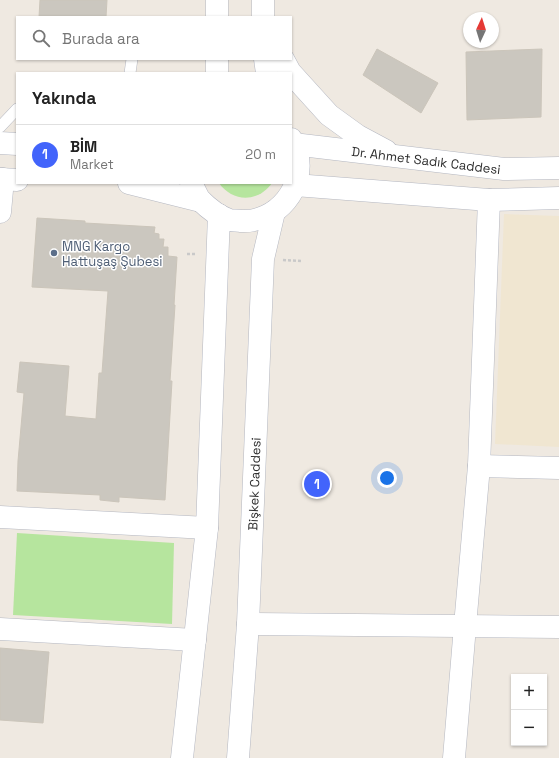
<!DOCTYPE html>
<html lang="tr">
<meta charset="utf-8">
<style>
:root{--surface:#fff;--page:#f6f6f6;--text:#222;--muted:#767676;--line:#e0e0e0;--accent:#4264fb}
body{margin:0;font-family:"Space Grotesk",sans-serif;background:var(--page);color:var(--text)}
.controls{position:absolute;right:12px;bottom:12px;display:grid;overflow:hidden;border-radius:0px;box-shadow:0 1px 3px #0004}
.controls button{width:36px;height:36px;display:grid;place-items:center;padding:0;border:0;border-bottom:1px solid var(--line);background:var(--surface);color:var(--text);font:20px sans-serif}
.compass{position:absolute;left:463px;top:12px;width:36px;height:36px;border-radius:50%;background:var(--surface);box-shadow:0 1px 3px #0004;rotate:4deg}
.you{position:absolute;left:387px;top:478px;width:14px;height:14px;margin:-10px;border:3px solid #fff;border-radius:50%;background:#1a73e8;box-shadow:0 0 0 6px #1a73e833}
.badge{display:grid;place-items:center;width:26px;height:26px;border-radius:50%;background:var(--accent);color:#fff;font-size:13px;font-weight:700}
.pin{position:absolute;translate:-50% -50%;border:2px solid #fff;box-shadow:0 1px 4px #0006}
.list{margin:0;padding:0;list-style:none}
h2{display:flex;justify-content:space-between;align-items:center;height:52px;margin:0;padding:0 16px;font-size:17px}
h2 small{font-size:13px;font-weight:400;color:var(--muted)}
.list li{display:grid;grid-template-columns:26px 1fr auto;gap:12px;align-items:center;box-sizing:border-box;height:60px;padding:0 16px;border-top:1px solid var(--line)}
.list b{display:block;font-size:15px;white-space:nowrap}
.list p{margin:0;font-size:13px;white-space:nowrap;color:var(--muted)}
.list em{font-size:13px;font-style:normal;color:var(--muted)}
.icon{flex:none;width:22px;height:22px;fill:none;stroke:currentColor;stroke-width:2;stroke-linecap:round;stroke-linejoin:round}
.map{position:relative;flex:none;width:559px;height:758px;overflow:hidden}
.search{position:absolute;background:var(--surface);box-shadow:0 1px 3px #0004;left:16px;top:16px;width:276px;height:44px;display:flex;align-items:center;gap:10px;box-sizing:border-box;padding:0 14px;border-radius:0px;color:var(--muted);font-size:15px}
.panel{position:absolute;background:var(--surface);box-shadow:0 1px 3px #0004;left:16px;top:72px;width:276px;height:112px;border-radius:0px}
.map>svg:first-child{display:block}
.education{fill:#f0e6d1}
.green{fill:#b6e59e}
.building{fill:#cbc7bf;stroke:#cbc5ba}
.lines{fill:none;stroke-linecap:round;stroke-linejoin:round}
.service-casing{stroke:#b4b7c1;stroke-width:12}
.minor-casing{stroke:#b4b7c1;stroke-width:23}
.tertiary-casing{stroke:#b4b7c1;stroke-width:23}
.path{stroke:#c9c9c9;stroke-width:2.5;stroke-dasharray:3 2;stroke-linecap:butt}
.service{stroke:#fff;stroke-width:11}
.minor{stroke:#fff;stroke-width:22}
.tertiary{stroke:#fff;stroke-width:22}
.service-dot{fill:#5c6f8a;stroke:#fff;stroke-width:1.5}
.labels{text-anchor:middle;stroke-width:3;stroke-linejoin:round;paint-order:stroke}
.street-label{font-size:13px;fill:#2e2e2e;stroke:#fff}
.service-label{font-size:13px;fill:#4e5e75;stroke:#fff;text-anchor:start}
</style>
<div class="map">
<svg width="559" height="758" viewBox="0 0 559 758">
<rect width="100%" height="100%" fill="#efe9e1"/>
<polygon class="education" points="504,214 559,216 559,447 495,444"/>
<g class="green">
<path d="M 219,183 L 272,183 C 258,203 232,202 219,183 Z"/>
<polygon points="17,533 174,543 172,624 13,615"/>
</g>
<g class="building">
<polygon points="40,0 107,0 106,17 39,17"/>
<polygon points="377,49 438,83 421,113 363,75"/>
<polygon points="542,49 541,117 467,120 466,52"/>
<polygon points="37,218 85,221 85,223 155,227 154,233 159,234 159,239 164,239 163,247 168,247 168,256 177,257 174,305 175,305 170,381 172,381 165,500 119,497 119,502 100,500 100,495 17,491 18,461 24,393 17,392 20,362 69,366 65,416 96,419 99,373 102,373 108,291 32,287"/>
<polygon points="0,648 49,652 43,723 0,720"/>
</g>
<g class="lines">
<defs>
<g id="service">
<polyline points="130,73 132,59"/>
<polyline points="0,127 17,109"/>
</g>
<g id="minor">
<polyline points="0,212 3,179"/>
<polyline points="479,466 559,468"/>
<polyline points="0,517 207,528"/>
<polyline points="248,624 559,627"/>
<polyline points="0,629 195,640"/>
<polyline points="454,758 465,626 479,466 489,200"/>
</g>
<g id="tertiary">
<polyline points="263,0 263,17"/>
<polyline points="217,17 217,0"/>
<polyline points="217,59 217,73"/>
<polyline points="265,59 267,73"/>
<polyline points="283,59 290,72 329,115 358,136 386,151"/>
<polyline points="0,143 17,144"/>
<polyline points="293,144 504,169 559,168"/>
<polyline points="0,179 17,180"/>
<polyline points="129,183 201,201"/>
<path d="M 191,183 L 199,199 C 208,208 217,216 229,220 C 233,221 237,220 241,221 C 277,223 306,187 297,153 C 296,148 293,143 291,139"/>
<polyline points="295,185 489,200 559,198"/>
<polyline points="182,758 207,528 219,215"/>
<polyline points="238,758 248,624 263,259 274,212"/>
</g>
</defs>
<use href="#service" class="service-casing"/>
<use href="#minor" class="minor-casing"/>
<use href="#tertiary" class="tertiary-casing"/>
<g class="path">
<polyline points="187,254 196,254"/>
<polyline points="283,260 302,261"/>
</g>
<use href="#service" class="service"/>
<use href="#minor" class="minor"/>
<use href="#tertiary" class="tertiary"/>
</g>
<circle class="service-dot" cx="54" cy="253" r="4"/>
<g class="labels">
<g class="street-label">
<text transform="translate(426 160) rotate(7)" y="5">Dr. Ahmet Sadık Caddesi</text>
<text transform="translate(254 484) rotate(-88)" y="5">Bişkek Caddesi</text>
</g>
<g class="service-label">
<text x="62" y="251">MNG Kargo<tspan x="62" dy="15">Hattuşaş Şubesi</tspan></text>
</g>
</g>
</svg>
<div class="controls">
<button>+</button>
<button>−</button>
</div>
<svg class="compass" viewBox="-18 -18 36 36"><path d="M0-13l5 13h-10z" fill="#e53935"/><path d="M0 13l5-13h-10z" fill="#767676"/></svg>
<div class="you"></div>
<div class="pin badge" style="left:317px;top:484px">1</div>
<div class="search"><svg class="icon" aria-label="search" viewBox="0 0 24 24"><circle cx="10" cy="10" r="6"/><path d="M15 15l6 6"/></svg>Burada ara</div>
<section class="panel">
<h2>Yakında<small></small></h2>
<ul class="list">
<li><span class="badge">1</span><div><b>BİM</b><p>Market</p></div><em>20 m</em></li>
</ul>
</section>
</div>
